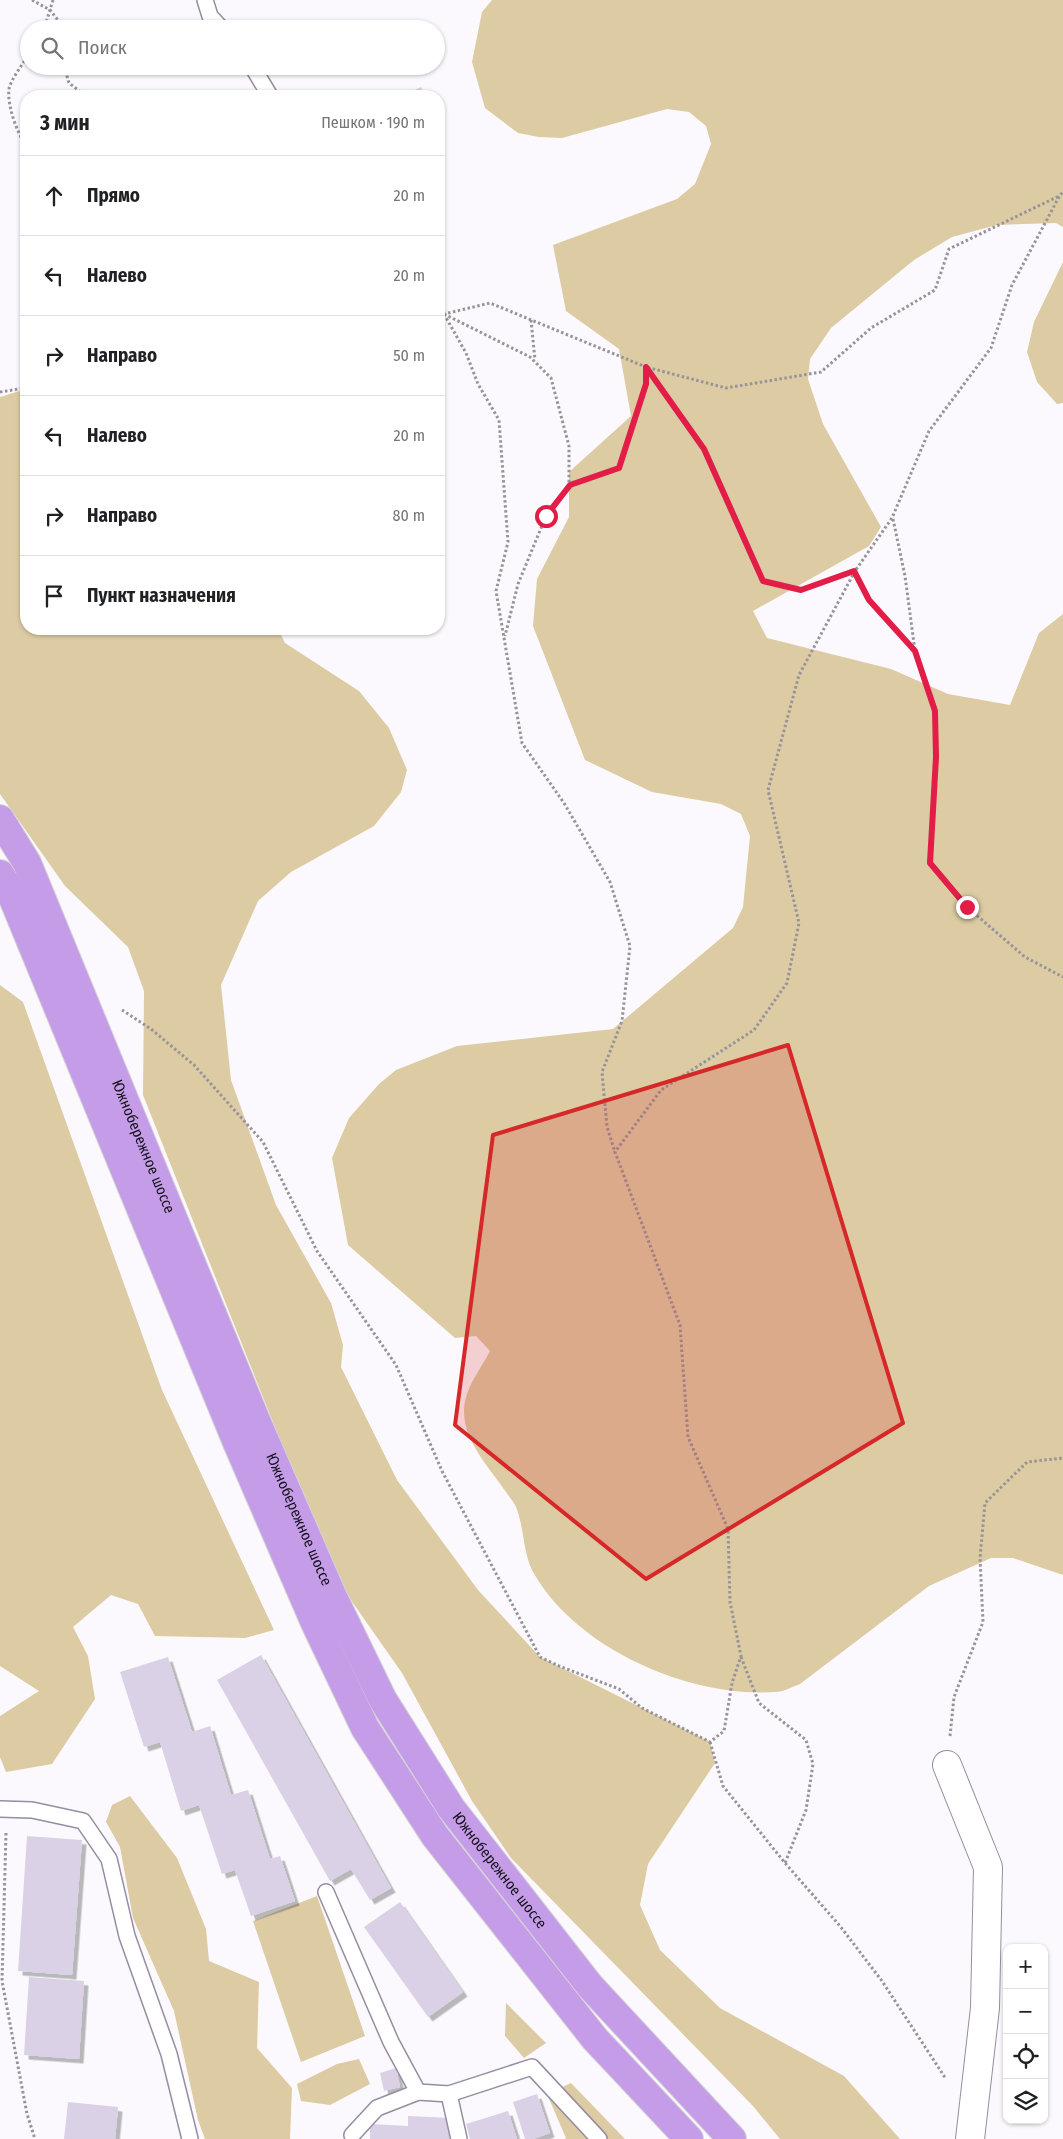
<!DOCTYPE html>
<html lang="ru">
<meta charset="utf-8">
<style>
:root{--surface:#fff;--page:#f6f6f6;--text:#202124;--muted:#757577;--line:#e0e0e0}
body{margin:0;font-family:"Fira Sans Condensed",sans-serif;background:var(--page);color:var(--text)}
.controls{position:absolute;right:15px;bottom:15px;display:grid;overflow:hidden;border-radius:10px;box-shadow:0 1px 4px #0004}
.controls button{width:45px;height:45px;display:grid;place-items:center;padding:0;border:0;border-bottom:1px solid var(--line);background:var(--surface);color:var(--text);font:25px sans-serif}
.stop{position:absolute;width:15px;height:15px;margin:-11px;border:4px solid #e11d48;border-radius:50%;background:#fff}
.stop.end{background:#e11d48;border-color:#fff;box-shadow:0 1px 5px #0008}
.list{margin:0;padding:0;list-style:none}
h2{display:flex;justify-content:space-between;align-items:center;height:65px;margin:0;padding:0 20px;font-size:21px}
h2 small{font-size:16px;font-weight:400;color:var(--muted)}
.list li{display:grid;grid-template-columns:32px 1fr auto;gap:15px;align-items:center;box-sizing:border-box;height:80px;padding:0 20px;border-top:1px solid var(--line)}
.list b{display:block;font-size:19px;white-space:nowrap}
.list em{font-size:16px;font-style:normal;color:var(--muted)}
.icon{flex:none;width:28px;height:28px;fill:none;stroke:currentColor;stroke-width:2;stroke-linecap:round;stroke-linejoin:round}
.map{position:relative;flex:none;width:1063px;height:2139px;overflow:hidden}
.search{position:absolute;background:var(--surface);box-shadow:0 1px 4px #0004;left:20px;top:20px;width:425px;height:55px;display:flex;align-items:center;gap:12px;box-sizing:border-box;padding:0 18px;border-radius:28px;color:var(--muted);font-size:19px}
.panel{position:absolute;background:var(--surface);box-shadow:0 1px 4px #0004;left:20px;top:90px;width:425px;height:545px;border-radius:20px}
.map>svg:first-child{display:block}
.green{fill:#dccba3}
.building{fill:#dbd1e6;filter:url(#shadow)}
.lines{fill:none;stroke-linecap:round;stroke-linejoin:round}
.lane-casing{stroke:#978da1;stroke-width:18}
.street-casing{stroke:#978da1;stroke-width:30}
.highway-casing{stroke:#d5d4d5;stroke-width:30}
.path{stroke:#979499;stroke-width:3;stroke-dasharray:2.5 2.5;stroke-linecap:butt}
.lane{stroke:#fff;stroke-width:15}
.street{stroke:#fff;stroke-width:28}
.highway{stroke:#c49ce8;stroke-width:28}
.route{stroke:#e11d48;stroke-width:6}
.marked{fill:#d62828;fill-opacity:0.2;stroke:#d62828;stroke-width:4;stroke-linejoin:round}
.labels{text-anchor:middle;stroke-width:4;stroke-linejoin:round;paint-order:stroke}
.street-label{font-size:15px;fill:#141017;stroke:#fbf9fd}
</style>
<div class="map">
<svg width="1063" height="2139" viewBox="0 0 1063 2139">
<defs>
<filter id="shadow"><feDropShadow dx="4.5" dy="4.5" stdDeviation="0" flood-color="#0004"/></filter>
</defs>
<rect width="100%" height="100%" fill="#fbf9fd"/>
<g class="green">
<path d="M 492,0 L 1063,0 L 1063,227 L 1056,223 L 997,225 L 952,237 L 914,260 L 831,328 L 810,359 L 808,379 L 823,424 L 881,527 L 869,546 L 753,611 L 767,638 L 891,669 L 948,694 L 1010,705 L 1039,633 L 1063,614 L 1063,1575 L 1013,1558 L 991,1558 L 929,1586 L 800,1684 C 792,1687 783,1692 775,1692 C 689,1698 574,1648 532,1570 C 523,1551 524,1527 516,1507 C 514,1502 509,1497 506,1492 C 486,1463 454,1431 467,1394 C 472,1379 483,1365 490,1351 L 476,1336 L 455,1338 L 348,1245 L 332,1158 L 349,1118 L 379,1084 L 396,1070 L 457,1046 L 613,1029 L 733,928 L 743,907 L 750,836 L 741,814 L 721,804 L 652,792 L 585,760 L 533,626 L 537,579 L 569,517 L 569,472 L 631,416 L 619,349 L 566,311 L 553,245 L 677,199 L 695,184 L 711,144 L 706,126 L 689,112 L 667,109 L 562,138 L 539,137 L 518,133 L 485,108 L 472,62 L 482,12 Z"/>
<polygon points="1063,262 1063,403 1057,404 1037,382 1027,352 1034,322"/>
<polygon points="26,389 26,629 278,629 285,643 359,691 389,728 407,770 401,792 374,826 291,872 258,901 221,985 231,1080 276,1205 331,1303 343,1345 341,1367 397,1480 478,1590 540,1657 710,1742 715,1763 648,1864 640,1905 660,1950 720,2008 844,2076 900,2139 780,2139 753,2106 511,1858 472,1801 402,1673 334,1576 143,1095 144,991 128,947 65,886 0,794 0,397"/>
<polygon points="0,985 23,1002 162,1390 274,1630 245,1638 155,1636 138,1604 111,1595 73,1627 88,1656 95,1699 52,1764 6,1772 0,1757 0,1716 39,1691 0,1666"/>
<polygon points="130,1796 177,1858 206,1929 209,1961 259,1982 257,2048 292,2088 290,2139 205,2139 198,2120 174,2011 133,1918 120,1847 106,1822 112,1805"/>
<polygon points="317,1896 365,2036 301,2062 253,1921"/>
<polygon points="506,2003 546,2043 524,2058 505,2036"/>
<polygon points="359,2059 370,2084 330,2105 301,2101 297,2084 337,2064"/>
<polygon points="571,2083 625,2139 565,2139 566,2138 547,2094"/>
</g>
<g class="building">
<polygon points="421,87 425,96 402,96"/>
<polygon points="261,1655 391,1888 370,1900 351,1869 330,1881 217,1680"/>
<polygon points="168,1657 192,1732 210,1726 231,1795 248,1790 270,1859 280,1856 295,1901 251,1916 235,1870 222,1874 199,1805 181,1811 160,1742 144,1747 120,1672"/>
<polygon points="27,1836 82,1840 72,1975 18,1971"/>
<polygon points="400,1902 463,1992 428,2017 364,1927"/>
<polygon points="29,1977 84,1981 79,2059 24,2055"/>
<polygon points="396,2068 400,2087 384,2091 380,2073"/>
<polygon points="537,2094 550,2133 533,2139 525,2139 513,2102"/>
<polygon points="68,2102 118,2107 115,2139 64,2139"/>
<polygon points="508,2111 517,2139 470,2139 466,2124"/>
<polygon points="408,2116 451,2118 450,2139 370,2139 370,2124 408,2126"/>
</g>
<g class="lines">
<defs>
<g id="lane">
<polyline points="205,0 210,16 222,29"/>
<polyline points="252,66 270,96"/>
<polyline points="0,1809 32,1810 83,1821 109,1859 127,1936 169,2054 190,2139"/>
<polyline points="326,1892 391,2042 418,2092 449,2094 532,2067 599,2139"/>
<polyline points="449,2094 459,2139"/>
<polyline points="352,2135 377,2108 418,2092"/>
</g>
<polyline id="street" points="947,1765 988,1867 985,2008 970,2139"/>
<g id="highway">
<path id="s1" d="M 0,819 L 27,863 L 255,1418 L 332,1595 L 383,1700 L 451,1808 L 590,1986 L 732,2139"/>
<polyline points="0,874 10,891 238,1445 315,1623 365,1728 435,1836 595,2039 689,2139"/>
</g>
</defs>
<use href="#lane" class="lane-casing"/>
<use href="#street" class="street-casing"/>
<use href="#highway" class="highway-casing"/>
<g class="path">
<polyline points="32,0 50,10 44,29"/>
<polyline points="53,0 50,10 65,29"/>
<polyline points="64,66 69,83 86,96"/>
<path d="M 26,146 C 17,132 7,106 9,89 C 10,81 24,62 29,54"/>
<polyline points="439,311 444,314 490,303 646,367 704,449 763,581 801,590 855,571 892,518 929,431 991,348 1012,285 1060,195 1063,192"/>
<polyline points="444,314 466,353 478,384 499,420 508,542 496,591 522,743 564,803 610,882 630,946 622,1021 602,1072 607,1127 615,1152"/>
<polyline points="444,314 530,357 551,378 569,446 569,485 546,516 518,584 505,636"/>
<polyline points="531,320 535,360"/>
<polyline points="0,392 26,388"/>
<polyline points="569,485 619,468 646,385 646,367 726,388 821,372 871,328 935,290 949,249 1059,196"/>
<polyline points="893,519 905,576 915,651 935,711 936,757 930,863 967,907 1025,957 1063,977"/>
<polyline points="855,572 869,600 914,649"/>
<polyline points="122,1010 151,1029 194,1065 263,1142 317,1251 396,1365 442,1471 540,1657 559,1666 619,1689 642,1708 710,1742 724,1731 732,1683 741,1656 730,1602 728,1529 688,1437 680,1325 615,1152 661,1090 754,1030 787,983 799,923 768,790 799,675 855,571"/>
<polyline points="741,1657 759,1703 806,1740 813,1764 806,1810 785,1863"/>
<polyline points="950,1736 954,1697 983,1622 980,1558 985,1503 1027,1462 1063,1458"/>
<polyline points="710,1742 723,1786 785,1863 840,1926 882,1981 946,2079"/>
<polyline points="6,1833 2,1981 27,2114 35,2139"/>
</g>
<use href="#lane" class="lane"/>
<use href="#street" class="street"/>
<use href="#highway" class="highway"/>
</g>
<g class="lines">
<polyline class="route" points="546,516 570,485 619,468 646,384 646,367 704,449 763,581 801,590 854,571 869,600 915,651 935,711 936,757 930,863 967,907"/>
</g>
<path class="marked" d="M 788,1045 L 903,1423 L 646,1579 L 455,1425 L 493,1135 Z"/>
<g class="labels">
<g class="street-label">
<text dy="5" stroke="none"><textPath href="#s1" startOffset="358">Южнобережное шоссе</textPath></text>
<text dy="5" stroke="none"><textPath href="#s1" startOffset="762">Южнобережное шоссе</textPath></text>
<text dy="5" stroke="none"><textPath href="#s1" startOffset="1168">Южнобережное шоссе</textPath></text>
</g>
</g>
</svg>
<div class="controls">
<button>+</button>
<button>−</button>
<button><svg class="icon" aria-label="locate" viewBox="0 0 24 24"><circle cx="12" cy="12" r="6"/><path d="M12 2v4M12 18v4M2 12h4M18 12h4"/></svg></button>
<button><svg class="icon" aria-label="layers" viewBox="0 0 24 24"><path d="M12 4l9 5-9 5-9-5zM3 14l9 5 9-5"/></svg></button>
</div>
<div class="stop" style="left:546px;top:516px"></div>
<div class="stop end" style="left:967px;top:907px"></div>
<div class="search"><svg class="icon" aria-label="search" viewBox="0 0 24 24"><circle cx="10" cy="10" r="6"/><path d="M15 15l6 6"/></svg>Поиск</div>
<section class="panel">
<h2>3 мин<small>Пешком · 190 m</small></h2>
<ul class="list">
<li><svg class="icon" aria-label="ahead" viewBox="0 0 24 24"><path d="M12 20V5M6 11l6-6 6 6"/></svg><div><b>Прямо</b></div><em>20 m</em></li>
<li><svg class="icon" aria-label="left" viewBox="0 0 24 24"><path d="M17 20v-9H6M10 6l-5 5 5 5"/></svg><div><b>Налево</b></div><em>20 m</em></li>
<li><svg class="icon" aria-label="right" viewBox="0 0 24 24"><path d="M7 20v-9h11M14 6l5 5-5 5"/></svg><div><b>Направо</b></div><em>50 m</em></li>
<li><svg class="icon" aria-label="left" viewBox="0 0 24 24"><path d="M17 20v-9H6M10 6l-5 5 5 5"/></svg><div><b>Налево</b></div><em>20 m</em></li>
<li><svg class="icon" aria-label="right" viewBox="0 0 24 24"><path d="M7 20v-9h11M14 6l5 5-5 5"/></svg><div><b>Направо</b></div><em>80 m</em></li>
<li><svg class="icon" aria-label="arrive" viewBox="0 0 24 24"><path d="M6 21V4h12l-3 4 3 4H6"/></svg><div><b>Пункт назначения</b></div></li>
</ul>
</section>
</div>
